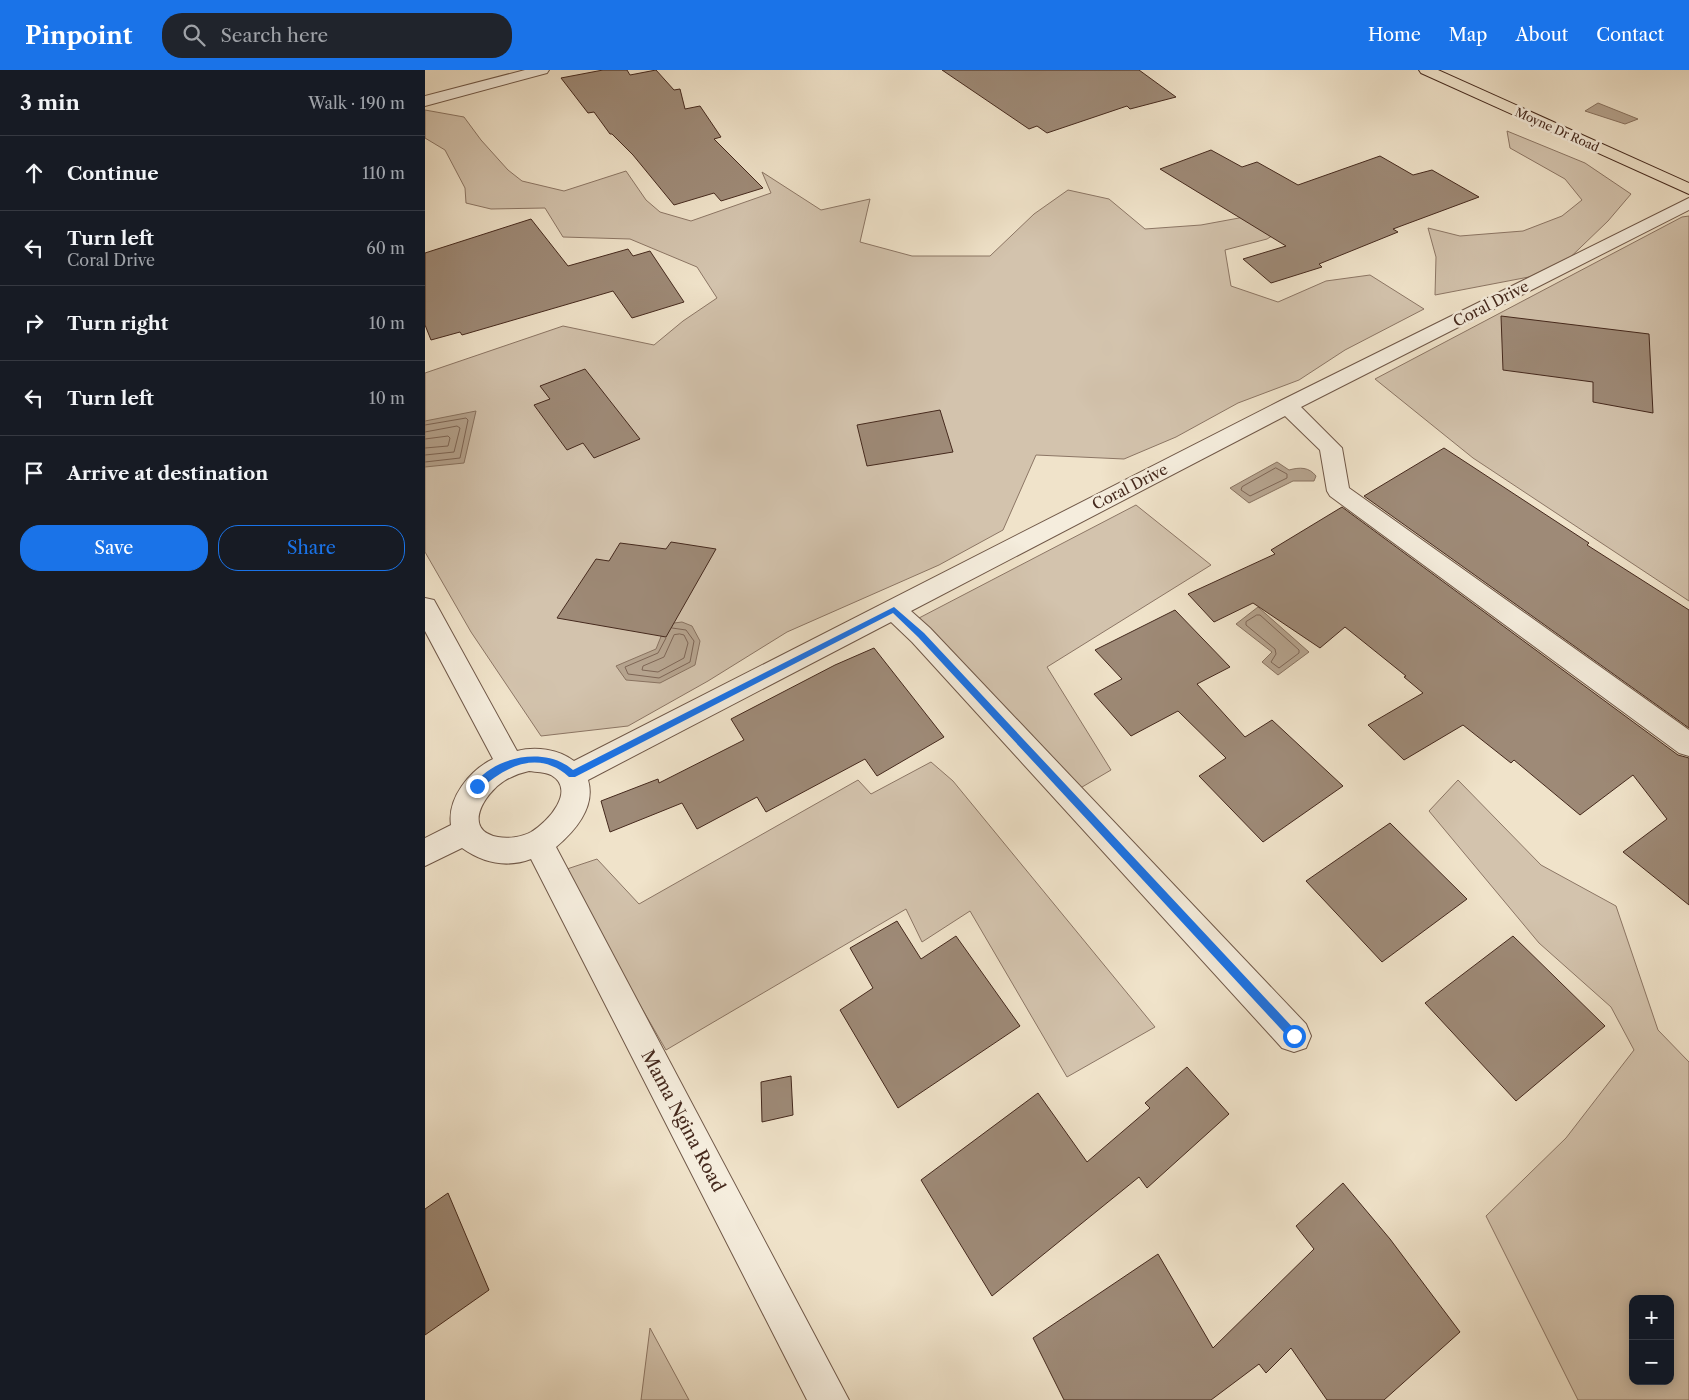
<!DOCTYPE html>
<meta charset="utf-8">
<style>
:root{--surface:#171b24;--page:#20242c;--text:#f1f3f6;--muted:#9ea1a6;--line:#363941;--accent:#1a73e8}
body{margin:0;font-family:"Libre Caslon Text",serif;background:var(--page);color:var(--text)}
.controls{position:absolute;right:15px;bottom:15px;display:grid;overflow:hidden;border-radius:10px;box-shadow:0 2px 12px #0003}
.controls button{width:45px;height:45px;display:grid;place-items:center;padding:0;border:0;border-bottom:1px solid var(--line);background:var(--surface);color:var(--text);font:25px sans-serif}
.stop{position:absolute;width:15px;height:15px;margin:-11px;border:4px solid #1a73e8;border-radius:50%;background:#fff}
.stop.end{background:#1a73e8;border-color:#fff;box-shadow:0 1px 5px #0008}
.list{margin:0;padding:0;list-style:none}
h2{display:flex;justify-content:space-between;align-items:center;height:65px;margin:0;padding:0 20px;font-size:21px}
h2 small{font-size:16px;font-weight:400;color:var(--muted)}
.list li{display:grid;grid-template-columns:32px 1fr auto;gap:15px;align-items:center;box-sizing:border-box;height:75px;padding:0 20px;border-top:1px solid var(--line)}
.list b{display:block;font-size:19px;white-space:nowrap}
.list p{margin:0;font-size:16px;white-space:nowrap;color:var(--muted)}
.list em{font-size:16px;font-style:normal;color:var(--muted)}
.actions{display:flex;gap:10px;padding:15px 20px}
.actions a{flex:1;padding:11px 0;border:1px solid var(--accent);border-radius:20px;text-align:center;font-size:18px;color:var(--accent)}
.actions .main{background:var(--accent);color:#fff}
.icon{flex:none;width:28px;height:28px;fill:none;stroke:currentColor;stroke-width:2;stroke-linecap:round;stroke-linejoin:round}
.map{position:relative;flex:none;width:1264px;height:1330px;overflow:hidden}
header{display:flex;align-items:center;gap:30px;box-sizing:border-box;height:70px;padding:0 25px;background:var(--accent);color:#fff}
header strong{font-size:24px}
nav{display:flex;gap:28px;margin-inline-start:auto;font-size:18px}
.search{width:350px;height:45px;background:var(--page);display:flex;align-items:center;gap:12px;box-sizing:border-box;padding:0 18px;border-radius:20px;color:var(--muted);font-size:19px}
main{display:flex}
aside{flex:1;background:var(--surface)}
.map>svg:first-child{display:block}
.green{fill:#d3c3ad;stroke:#8c7665;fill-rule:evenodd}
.water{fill:#b6a48f;stroke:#897361}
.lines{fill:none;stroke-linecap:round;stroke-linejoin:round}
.shore{stroke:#7e6656;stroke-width:1}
.building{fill:#9e8a77;stroke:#45291d}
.minor-casing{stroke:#705848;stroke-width:2}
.major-casing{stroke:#45291d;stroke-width:2}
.minor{fill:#f5eddd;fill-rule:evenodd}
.major{fill:#f0e3ca;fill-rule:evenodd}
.route{fill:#1a73e8}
.labels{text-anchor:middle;stroke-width:5;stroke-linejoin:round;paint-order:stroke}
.far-street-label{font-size:12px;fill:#45291d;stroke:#f5eddd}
.street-label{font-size:15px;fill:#45291d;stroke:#f5eddd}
.near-street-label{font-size:18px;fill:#45291d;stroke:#f5eddd}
</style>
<header>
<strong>Pinpoint</strong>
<div class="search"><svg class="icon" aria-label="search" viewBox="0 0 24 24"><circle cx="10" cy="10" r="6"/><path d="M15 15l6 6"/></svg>Search here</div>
<nav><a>Home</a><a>Map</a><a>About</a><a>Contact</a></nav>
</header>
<main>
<aside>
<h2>3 min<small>Walk · 190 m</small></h2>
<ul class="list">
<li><svg class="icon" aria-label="ahead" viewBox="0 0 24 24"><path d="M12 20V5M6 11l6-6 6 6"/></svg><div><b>Continue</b></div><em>110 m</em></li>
<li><svg class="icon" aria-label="left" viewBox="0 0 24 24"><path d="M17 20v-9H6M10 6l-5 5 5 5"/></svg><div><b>Turn left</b><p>Coral Drive</p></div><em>60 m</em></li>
<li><svg class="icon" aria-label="right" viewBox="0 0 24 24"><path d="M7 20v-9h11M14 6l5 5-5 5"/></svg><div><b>Turn right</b></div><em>10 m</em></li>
<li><svg class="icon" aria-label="left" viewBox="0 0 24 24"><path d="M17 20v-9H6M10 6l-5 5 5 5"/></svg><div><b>Turn left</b></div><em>10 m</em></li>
<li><svg class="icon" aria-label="arrive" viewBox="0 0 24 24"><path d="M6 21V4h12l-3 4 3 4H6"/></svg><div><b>Arrive at destination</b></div></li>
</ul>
<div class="actions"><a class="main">Save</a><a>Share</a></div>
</aside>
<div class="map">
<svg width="1264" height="1330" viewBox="0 0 1264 1330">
<rect width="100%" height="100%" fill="#f0e3ca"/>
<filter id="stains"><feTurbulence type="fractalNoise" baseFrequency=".004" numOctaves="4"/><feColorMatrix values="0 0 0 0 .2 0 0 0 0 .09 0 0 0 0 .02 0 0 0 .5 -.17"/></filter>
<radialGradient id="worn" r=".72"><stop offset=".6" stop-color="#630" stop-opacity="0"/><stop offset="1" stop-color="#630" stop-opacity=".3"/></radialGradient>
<g class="green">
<polygon points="0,40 39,47 56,70 83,100 97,111 139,121 201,101 221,130 235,142 266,151 346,123 337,102 396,140 445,129 435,172 487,186 565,186 609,144 643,120 684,129 720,159 776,155 814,148 861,130 872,151 842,169 800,180 806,216 853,232 901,211 945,205 999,239 920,280 874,310 813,333 751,367 699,389 611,385 578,460 514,495 362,562 283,611 203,656 116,666 46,562 0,482 0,303 138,256 229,275 258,251 292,228 272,197 205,169 138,167 120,138 66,139 41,133 40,118 20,80 0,68"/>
<polygon points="1082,61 1160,93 1206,124 1183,151 1130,202 1010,225 1011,187 1003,158 1035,166 1098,161 1137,146 1157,130 1140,109 1085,78"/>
<polygon points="1264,146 1264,531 1048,388 950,309 1257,147"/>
<polygon points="711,435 786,495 622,597 686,700 652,720 494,548"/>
<polygon points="506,692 528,711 730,957 642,1007 545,841 497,872 481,839 241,980 157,835 142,799 172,789 214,834 433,710 446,724"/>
<path d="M 1033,710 L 1116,795 L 1191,836 L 1233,960 L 1264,992 L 1264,1330 L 1153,1330 L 1061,1146 L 1141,1068 L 1209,980 L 1186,937 L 1114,873 L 1004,741 ZM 1208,1229 L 1245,1229 L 1245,1311 L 1208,1311 Z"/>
<polygon points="225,1258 264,1330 216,1330"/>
</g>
<g class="water">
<polygon points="1173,33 1213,49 1200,54 1160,41"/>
<polygon points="51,341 39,393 0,397 0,351"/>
<path d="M 852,392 L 864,400 C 875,397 884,397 891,406 L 889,411 L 868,411 L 824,433 L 805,418 Z"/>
<polygon points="833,537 884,582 853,605 837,592 847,582 811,554"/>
<polygon points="257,552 267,556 275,571 270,595 235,613 201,610 191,596 231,579 241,554"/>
</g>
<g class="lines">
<g class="shore">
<polyline points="0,355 41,348 43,350 35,388 0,392"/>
<polyline points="0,362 32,356 35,358 29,382 0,385"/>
<polyline points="0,369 23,366 25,368 23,376 0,378"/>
<polygon points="851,398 862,404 862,408 825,426 816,420 817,417"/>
<polygon points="832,545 835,545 874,580 874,583 854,598 846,592 851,584 850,579 821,555 821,552"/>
<polygon points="255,564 259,565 263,573 259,588 233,602 217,600 218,596 239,587 249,565"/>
<polyline points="241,568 233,583 200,597 203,604 234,608 265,592 269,571 261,560 247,558"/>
</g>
</g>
<g class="building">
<polygon points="178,0 202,0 205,5 231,0 249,20 255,19 260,39 275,36 296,67 289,69 338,118 296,131 289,123 249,135 208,85 187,64 185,64 169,42 163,43 136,8"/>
<polygon points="517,0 714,0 751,27 705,39 702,36 622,63 612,56 604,59"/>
<polygon points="786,80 817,97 832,92 873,115 955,86 988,105 1007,100 1054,127 968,159 973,162 894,194 897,197 846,213 818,189 861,176 735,99"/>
<polygon points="106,149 143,196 203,179 208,186 225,181 259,232 207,248 188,221 37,265 35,262 6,270 0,255 0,183"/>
<polygon points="1076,246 1224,264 1228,343 1168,332 1168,312 1078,300"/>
<polygon points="160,299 215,369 169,388 158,373 142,380 109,335 125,329 115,316"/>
<polygon points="515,340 528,382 442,396 432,355"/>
<polygon points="1019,378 1164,473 1162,475 1264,540 1264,658 939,426"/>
<polygon points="917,437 1253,685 1264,688 1264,835 1198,782 1242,749 1208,705 1155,745 1089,690 1086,693 1038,655 979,690 943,655 998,623 979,607 981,606 920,557 895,578 828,533 789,552 763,524 850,484 846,480"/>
<polygon points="246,472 291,479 241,567 132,548 171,489 184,491 195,473 241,479"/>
<polygon points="750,540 805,597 772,614 820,667 847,650 918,716 838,772 774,706 801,688 753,641 706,666 669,624 697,609 670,580"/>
<polygon points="449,578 519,667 452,706 440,689 341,742 332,727 272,759 257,733 185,762 176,731 233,709 234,713 319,670 306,649 410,595"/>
<polygon points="965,753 1042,829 957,892 881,811"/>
<polygon points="472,851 496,889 531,866 595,956 473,1038 415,940 448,918 425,878"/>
<polygon points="1088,866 1180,956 1091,1031 1000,933"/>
<polygon points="762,997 804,1044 722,1118 714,1107 567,1226 496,1110 613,1023 662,1092 725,1038 720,1033"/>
<polygon points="366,1006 368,1045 337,1052 336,1012"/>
<polygon points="918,1113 965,1169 1035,1262 959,1330 902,1330 866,1278 841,1303 834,1294 786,1330 639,1330 608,1268 733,1184 788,1278 889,1179 871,1156"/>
<polygon points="23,1123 64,1220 0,1265 0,1139"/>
</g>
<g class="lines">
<defs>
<g id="minor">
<polygon points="100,0 124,0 122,3 0,36 0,26"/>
<path d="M 1264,128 L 1264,140 L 876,337 L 917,378 L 924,418 L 1264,660 L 1264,686 L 1254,683 L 905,426 L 902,421 L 895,380 L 860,346 L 486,541 L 505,558 L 881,954 L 886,966 L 881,978 L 869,982 L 857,978 L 487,572 L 466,552 L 163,710 C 171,737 150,761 131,777 L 424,1330 L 382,1330 L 106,789 C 82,798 58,793 37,778 L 0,796 L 0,768 L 26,755 C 22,728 45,700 68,689 L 0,561 L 0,528 L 9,530 L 92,681 C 110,676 134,679 149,691 L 855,331 ZM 104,701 C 111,702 120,702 126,705 C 152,720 123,752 106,762 C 97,767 83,769 73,767 C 36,760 60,723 79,711 C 87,706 95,703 104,701 Z"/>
</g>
<polygon id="major" points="994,0 1013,0 1264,113 1264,124 996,3"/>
</defs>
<use href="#minor" class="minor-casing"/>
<use href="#major" class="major-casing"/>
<use href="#minor" class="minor"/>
<use href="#major" class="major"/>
</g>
<path class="route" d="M 469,537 L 499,563 L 873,963 L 873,970 L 866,970 L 493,567 L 468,543 L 150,707 L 144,707 C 114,680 82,695 55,719 L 49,719 L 48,716 C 68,686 121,676 148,700 Z"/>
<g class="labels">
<g class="far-street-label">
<text transform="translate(1132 60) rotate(24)" y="4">Moyne Dr Road</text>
</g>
<g class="street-label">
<text transform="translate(1066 234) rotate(-27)" y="5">Coral Drive</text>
<text transform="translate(705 417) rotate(-27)" y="5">Coral Drive</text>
</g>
<g class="near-street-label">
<text transform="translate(258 1051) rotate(62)" y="6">Mama Ngina Road</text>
</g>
</g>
<rect width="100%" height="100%" filter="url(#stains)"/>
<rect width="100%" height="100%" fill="url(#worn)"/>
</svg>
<div class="controls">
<button>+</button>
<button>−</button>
</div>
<div class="stop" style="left:869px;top:966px"></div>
<div class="stop end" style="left:52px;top:716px"></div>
</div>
</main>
